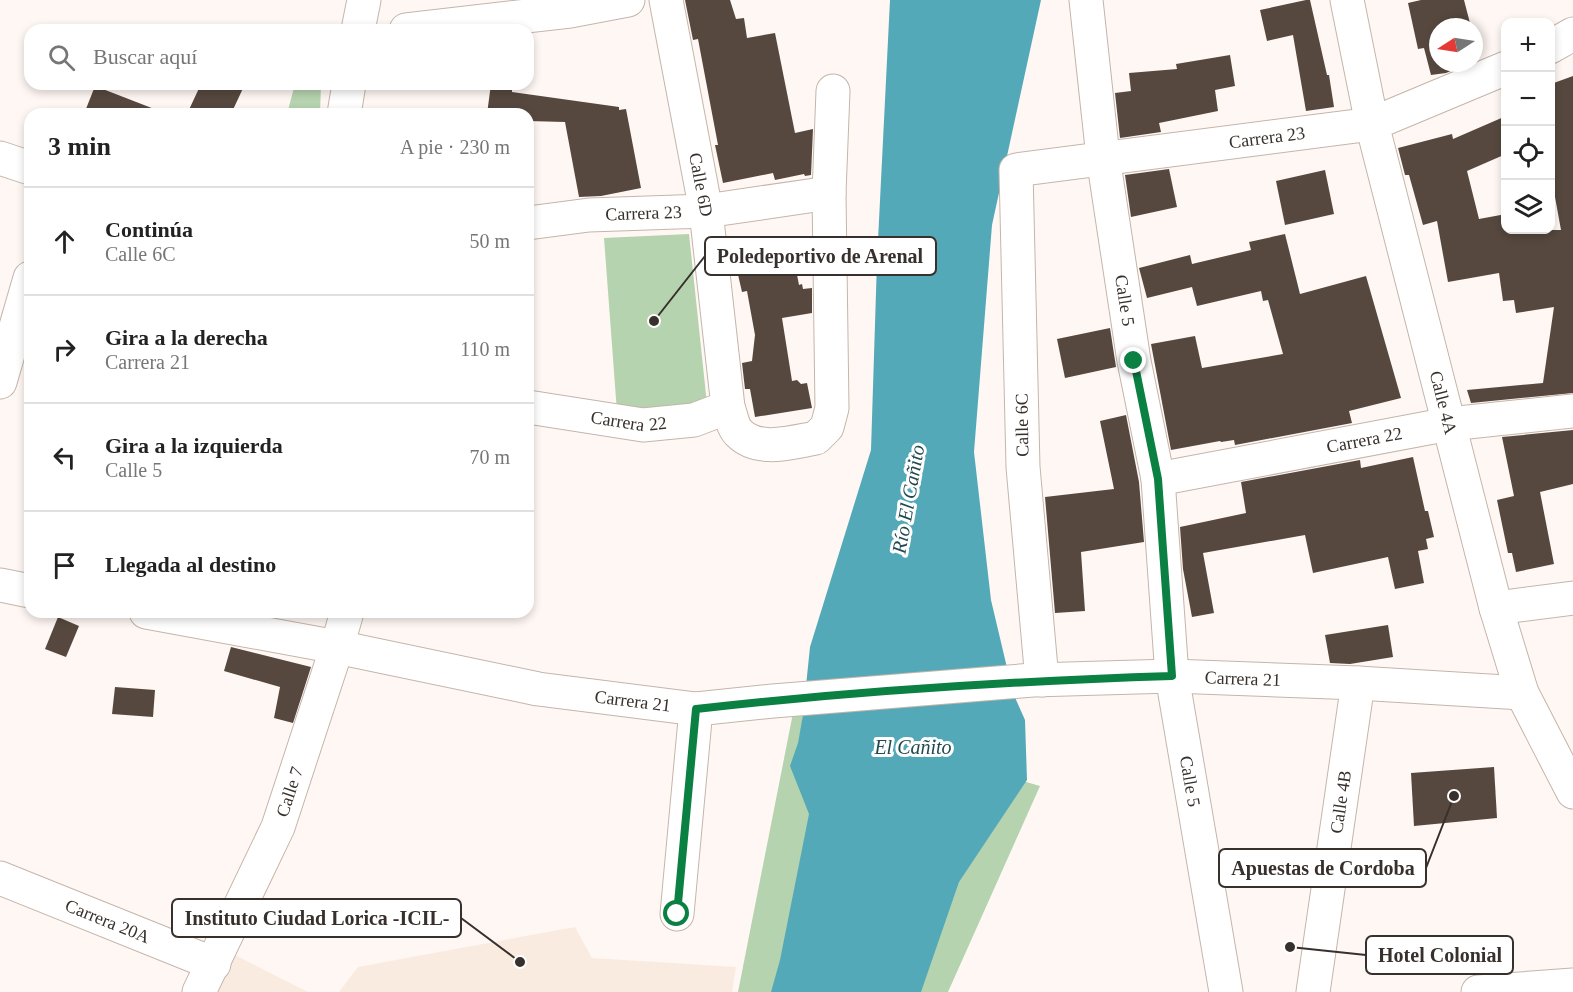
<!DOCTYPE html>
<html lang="es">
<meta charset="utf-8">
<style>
:root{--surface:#fff;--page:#f2f2f2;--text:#222;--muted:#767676;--line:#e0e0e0}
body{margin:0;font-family:"Times New Roman",serif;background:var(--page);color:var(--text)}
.controls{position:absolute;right:18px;top:18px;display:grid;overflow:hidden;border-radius:12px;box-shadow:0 3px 9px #0003}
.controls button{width:54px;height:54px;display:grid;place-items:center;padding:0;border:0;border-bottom:2px solid var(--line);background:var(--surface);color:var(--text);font:30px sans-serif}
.compass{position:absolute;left:1429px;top:18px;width:54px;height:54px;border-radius:50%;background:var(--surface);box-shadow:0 3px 9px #0003;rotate:258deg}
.stop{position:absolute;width:18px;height:18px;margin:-14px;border:4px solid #0b8043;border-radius:50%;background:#fff}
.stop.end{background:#0b8043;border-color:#fff;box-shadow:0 2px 6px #0008}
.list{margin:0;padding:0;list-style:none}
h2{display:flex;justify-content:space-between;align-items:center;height:78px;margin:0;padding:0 24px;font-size:26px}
h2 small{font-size:20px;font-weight:400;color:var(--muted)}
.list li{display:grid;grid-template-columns:39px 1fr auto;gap:18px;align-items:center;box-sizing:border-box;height:108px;padding:0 24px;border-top:2px solid var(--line)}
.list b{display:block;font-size:22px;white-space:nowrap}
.list p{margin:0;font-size:20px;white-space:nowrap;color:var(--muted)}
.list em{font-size:20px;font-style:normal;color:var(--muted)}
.icon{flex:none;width:33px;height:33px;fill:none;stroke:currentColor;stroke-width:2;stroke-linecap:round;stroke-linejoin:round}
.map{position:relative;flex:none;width:1573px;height:992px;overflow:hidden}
.search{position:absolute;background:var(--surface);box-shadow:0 3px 9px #0003;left:24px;top:24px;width:510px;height:66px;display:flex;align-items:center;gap:15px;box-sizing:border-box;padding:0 21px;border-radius:18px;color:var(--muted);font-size:22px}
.panel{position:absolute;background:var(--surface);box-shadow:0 3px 9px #0003;left:24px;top:108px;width:510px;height:510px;border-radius:18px}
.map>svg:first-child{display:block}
.built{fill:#faebe1}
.green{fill:#b6d3af}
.water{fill:#53a9b8}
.building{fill:#56483e}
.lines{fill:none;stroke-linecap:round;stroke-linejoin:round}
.street-casing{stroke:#c5b5aa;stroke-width:35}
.street{stroke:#fff;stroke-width:33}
.route{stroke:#0b8043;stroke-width:8}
.labels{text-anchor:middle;stroke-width:6;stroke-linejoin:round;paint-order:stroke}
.street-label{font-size:18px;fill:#37302c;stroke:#fff}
.water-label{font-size:20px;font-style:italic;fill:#214950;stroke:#fff}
.leader{fill:none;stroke:#37302c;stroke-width:2}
.callout-dot{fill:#37302c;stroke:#fff;stroke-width:2}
.callout{fill:#fff;stroke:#37302c;stroke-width:2}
.callout-label{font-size:20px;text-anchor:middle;font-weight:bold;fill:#37302c}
</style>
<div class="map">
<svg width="1573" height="992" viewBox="0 0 1573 992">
<rect width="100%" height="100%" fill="#fff7f3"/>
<g class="built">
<polygon points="575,927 592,958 736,967 732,992 339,992 358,967"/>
<polygon points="233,954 308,992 215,992"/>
</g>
<g class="green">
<polygon points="295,84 321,84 320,114 287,114"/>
<polygon points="689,234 707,404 617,412 604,238"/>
<polygon points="793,713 1040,786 948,992 738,992"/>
</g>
<polygon class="water" points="890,0 1041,0 992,225 974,452 991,600 1013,693 1025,720 1027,780 959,882 921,992 771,992 780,960 809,814 790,766 798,743 803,715 810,647 871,450 877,261"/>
<g class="building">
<polygon points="685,0 730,0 736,19 744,18 747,38 775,33 795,133 813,129 811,175 805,176 804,174 775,180 773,173 723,183 715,145 718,145 698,39 693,40"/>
<polygon points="1306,0 1310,0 1327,75 1329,75 1334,107 1306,111 1293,35 1267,41 1260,10"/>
<polygon points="1421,0 1464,0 1471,27 1438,27 1438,63 1469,63 1446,73 1431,75 1424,48 1418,49 1408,3"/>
<polygon points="1230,55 1235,86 1215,90 1218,111 1159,123 1161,132 1120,138 1115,93 1131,91 1129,73 1177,69 1176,64"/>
<polygon points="1573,76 1573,393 1471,403 1467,390 1543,383 1554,307 1516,313 1514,300 1503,301 1499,273 1448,282 1437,221 1423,225 1409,175 1405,175 1398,148 1452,134 1453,139 1506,116 1506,154 1467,171 1479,219 1506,214 1506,230 1561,230 1551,175 1551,84"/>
<polygon points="201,84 245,84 231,114 187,114"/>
<polygon points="491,84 512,84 512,92 619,107 619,110 626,109 641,188 601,196 579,197 565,122 528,121 528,114 487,114"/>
<polygon points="95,86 162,112 162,114 84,114"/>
<polygon points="1169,169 1177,207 1131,217 1125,175"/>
<polygon points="1325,170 1334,214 1285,225 1276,181"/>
<polygon points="1285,234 1300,294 1366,276 1401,398 1349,411 1352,423 1235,445 1234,440 1221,442 1220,441 1171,450 1151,344 1195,336 1202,368 1283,354 1268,300 1263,301 1261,291 1197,306 1192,287 1147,298 1139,268 1190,255 1192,264 1251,250 1249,242"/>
<polygon points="793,254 799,285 802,284 803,289 812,288 812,313 782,318 792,381 797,380 801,384 807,383 812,408 755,417 750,389 745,389 742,363 752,361 755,335 747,291 742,292 736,266"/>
<polygon points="1110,328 1116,367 1065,378 1057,339"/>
<polygon points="1126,415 1139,482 1144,542 1081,552 1085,611 1055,613 1045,497 1114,489 1100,421"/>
<polygon points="1573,430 1573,484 1540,492 1554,564 1516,572 1512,553 1508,553 1497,500 1514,496 1502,437"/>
<polygon points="1413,457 1425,511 1428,511 1434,537 1426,539 1428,549 1418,551 1424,583 1395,589 1388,557 1313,573 1305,535 1203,553 1214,613 1192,617 1183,569 1180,527 1246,513 1241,482 1360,460 1361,468"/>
<polygon points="58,617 79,626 66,657 45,649"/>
<polygon points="1388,625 1393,657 1350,664 1330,663 1325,635"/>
<polygon points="231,647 311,667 293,723 274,718 280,687 224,671"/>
<polygon points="115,687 155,690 153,717 112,714"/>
<polygon points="1494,767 1497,818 1414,826 1411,773"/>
</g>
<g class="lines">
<defs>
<g id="street">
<path id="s1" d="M 666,0 L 706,211 L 728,407 C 731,415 733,428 739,433 C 758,453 793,442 816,438 L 827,427 L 832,408 L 829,193 L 833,91"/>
<path id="s2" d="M 1086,0 L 1103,157 L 1134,361 L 1158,479 L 1172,676 L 1226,992"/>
<path id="s3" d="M 1347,0 L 1372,124 L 1496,608 L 1522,693 L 1573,792"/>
<polyline points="358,30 364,0"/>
<polyline points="406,30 570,11 628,0"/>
<polyline points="1550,47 1573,34"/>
<polyline points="344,114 349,84"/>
<polyline points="0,158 30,168"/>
<path id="s4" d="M 528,223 L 589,215 L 706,211 L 829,193"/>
<polyline points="0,382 30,278"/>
<path id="s5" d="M 528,407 L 643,425 L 694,420 L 728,407"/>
<path id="s6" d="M 1158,479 L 1449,424 L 1573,411"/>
<polyline points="0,585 30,591"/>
<polyline points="1496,608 1573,598"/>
<path id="s7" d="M 146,612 L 337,647 L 538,689 L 696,709 L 773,701 L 1033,680 L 1172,676 L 1358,683 L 1522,693"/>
<path id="s8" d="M 1042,680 L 1023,467 L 1016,170 L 1372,124 L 1506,68"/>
<path id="s9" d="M 0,878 L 214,964"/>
<polyline points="677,914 696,709"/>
<path id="s10" d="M 199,992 L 278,827 L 337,647 L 347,612"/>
<path id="s11" d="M 1313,992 L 1358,683"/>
<polyline points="1478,992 1573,985"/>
</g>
</defs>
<use href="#street" class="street-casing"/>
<use href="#street" class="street"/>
</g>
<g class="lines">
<path class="route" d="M 677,914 L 696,709 C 854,691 1013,681 1172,676 L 1158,479 L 1134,361"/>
</g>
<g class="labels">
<g class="street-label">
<text dy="6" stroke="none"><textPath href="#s8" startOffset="764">Carrera 23</textPath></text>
<text dy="6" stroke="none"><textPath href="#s1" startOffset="188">Calle 6D</textPath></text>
<text dy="6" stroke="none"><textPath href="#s4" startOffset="116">Carrera 23</textPath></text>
<text dy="6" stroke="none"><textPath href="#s2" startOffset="303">Calle 5</textPath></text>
<text dy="6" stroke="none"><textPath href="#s3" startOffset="414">Calle 4A</textPath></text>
<text dy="6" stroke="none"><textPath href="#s5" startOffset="102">Carrera 22</textPath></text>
<text transform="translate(1022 425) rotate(-91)" y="6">Calle 6C</text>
<text dy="6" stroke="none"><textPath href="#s6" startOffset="210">Carrera 22</textPath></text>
<text dy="6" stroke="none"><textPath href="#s7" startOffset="1107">Carrera 21</textPath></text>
<text dy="6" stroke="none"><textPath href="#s7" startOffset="495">Carrera 21</textPath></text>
<text dy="6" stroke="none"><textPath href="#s2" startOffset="789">Calle 5</textPath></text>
<text dy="6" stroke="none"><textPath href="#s10" startOffset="220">Calle 7</textPath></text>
<text dy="6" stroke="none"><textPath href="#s11" startOffset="192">Calle 4B</textPath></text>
<text dy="6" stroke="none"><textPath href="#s9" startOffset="116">Carrera 20A</textPath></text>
</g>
<g class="water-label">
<text transform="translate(908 499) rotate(-80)" y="7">Río El Cañito</text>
<text x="913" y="754">El Cañito</text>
</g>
</g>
<path class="leader" d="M654 321L705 256M1454 796L1426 868M520 962L461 918M1290 947L1366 955"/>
<g class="callout-dot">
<circle cx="654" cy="321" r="6"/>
<circle cx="1454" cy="796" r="6"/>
<circle cx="520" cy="962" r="6"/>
<circle cx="1290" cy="947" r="6"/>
</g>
<g class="callout">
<rect x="705" y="237" width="231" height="38" rx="6"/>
<rect x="1219" y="849" width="207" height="38" rx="6"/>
<rect x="172" y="899" width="289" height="38" rx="6"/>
<rect x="1366" y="936" width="147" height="38" rx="6"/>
</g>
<g class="callout-label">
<text x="820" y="263">Poledeportivo de Arenal</text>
<text x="1323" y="875">Apuestas de Cordoba</text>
<text x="317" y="925">Instituto Ciudad Lorica -ICIL-</text>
<text x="1440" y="962">Hotel Colonial</text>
</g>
</svg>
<div class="controls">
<button>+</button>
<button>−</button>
<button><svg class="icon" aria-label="locate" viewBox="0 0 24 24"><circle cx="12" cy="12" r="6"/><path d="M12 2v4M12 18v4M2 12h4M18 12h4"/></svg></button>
<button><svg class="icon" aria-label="layers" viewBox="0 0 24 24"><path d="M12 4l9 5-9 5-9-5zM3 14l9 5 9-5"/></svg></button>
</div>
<svg class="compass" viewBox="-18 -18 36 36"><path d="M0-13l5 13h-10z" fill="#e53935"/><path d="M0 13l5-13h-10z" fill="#767676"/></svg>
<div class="stop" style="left:677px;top:914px"></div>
<div class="stop end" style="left:1134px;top:361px"></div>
<div class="search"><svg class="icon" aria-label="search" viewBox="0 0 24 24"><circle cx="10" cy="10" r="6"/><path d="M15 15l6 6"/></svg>Buscar aquí</div>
<section class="panel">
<h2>3 min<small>A pie · 230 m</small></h2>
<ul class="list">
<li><svg class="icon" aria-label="ahead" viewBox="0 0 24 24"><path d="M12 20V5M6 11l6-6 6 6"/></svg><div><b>Continúa</b><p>Calle 6C</p></div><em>50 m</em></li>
<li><svg class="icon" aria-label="right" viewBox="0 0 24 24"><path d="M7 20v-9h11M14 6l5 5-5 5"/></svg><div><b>Gira a la derecha</b><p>Carrera 21</p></div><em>110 m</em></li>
<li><svg class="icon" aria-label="left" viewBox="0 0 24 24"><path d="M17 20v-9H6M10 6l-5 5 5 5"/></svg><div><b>Gira a la izquierda</b><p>Calle 5</p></div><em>70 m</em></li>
<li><svg class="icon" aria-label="arrive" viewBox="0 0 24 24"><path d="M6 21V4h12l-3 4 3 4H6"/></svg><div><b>Llegada al destino</b></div></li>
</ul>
</section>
</div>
